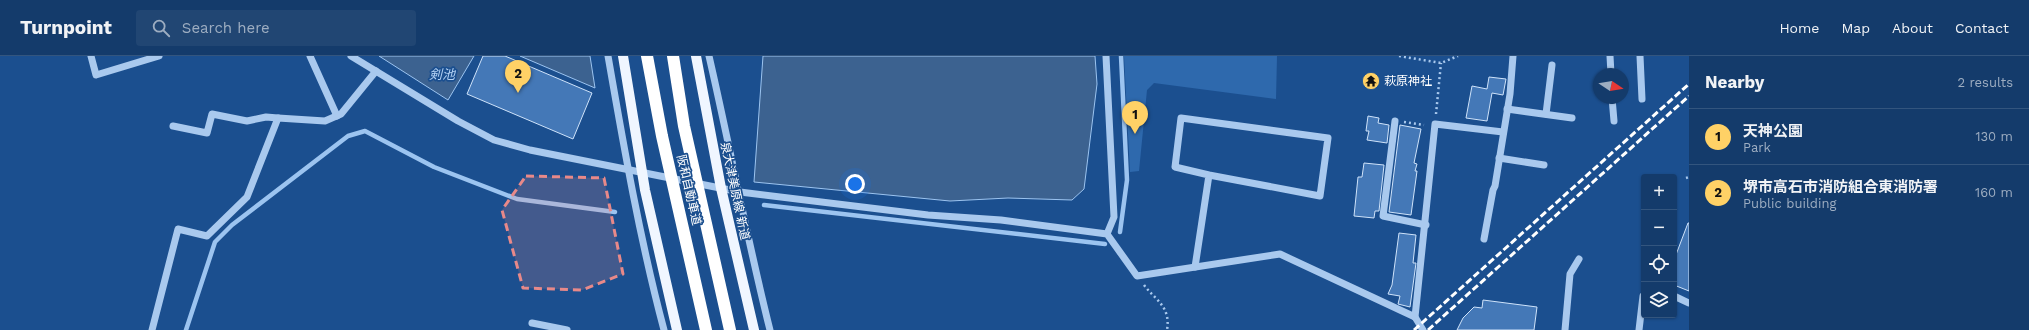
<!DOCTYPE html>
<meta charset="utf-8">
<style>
:root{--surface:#143b6b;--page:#214673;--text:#f1f3f6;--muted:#9dadc1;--line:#33557e;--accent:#ffd166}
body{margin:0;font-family:"Work Sans","Noto Sans JP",sans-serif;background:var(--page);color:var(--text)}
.controls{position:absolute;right:12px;bottom:12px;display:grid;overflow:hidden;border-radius:4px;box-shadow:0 1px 3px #0004}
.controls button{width:36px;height:36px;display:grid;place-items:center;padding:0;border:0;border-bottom:1px solid var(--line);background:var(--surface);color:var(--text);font:20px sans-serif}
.compass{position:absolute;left:1593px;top:12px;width:36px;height:36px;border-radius:50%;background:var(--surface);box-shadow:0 1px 3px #0004;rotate:102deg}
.you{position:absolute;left:855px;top:128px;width:14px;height:14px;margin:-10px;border:3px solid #fff;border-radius:50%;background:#1a73e8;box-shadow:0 0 0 6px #1a73e833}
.badge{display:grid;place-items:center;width:26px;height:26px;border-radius:50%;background:var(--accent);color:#111;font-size:13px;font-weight:700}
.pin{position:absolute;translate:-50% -33px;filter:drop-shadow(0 1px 2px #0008)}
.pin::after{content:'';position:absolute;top:21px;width:14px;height:12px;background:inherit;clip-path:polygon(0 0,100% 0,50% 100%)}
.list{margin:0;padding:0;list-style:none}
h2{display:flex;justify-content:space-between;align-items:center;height:52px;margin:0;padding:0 16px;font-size:17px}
h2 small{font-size:13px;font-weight:400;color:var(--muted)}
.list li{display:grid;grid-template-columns:26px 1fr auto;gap:12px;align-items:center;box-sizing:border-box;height:56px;padding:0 16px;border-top:1px solid var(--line)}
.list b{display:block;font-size:15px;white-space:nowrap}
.list p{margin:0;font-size:13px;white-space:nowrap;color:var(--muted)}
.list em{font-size:13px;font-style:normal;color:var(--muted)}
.icon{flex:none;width:22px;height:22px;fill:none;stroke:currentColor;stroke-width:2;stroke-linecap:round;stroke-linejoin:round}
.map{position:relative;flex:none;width:1689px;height:274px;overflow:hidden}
header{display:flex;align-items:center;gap:24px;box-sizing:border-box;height:56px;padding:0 20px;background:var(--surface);border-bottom:1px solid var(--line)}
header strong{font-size:19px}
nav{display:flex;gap:22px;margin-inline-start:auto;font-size:14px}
.search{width:280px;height:36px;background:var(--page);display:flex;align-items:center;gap:10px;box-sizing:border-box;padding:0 14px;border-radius:4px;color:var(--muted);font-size:15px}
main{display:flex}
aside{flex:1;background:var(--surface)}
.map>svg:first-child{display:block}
.green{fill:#2e69ad}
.water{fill:#3c6290;stroke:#9cc4f0}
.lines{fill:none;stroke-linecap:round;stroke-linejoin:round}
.stream{stroke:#9cc4f0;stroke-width:4.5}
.building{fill:#4478b7;stroke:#cfe3fa}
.path{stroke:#a9c9ee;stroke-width:2.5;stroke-dasharray:2 3;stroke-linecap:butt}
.minor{stroke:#a9c9ee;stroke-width:7}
.major{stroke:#f0f6ff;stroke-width:10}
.rail{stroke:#fff;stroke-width:3;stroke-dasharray:7 3;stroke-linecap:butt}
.highway-bridge{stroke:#fff;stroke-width:12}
.marked{fill:#e88989;fill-opacity:0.2;stroke:#e88989;stroke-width:3;stroke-dasharray:8 5;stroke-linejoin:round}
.labels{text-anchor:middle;stroke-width:3.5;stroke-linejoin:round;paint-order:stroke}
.poi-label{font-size:12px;fill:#fff;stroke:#1b4f8f;text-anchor:start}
.street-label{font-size:12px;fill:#fff;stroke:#1b4f8f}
.water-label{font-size:13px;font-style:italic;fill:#b5d3f5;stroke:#1b4f8f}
</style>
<header>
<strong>Turnpoint</strong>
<div class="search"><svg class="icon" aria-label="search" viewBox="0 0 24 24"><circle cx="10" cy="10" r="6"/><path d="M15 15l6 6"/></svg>Search here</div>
<nav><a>Home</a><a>Map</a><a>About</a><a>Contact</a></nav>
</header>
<main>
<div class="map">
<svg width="1689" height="274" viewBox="0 0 1689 274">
<rect width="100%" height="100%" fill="#1b4f8f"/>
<polygon class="green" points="1124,0 1277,0 1276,43 1154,27 1147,34 1139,115 1130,116"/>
<g class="water">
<polygon points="379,0 474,0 448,44"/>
<polygon points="520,0 590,0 595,32"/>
<polygon points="763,0 1095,0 1097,28 1084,133 1072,144 1008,142 950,145 754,126"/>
</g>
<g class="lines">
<g class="stream">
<polyline points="764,149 1105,188"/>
<polyline points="1120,176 1127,124 1121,0"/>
<polyline points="186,274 215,186 232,169 348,80 365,75 434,111 517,143 615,156"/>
</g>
</g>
<g class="building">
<polygon points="483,0 505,0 592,37 573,83 467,38"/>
<polygon points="1489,21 1506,23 1503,39 1492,37 1487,65 1466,62 1472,30 1487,33"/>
<polygon points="1368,60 1379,62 1378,67 1389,69 1387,87 1367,84 1369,75 1366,75"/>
<polygon points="1400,69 1421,73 1414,107 1417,108 1415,115 1417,115 1411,159 1389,156"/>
<polygon points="1364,107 1384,109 1379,155 1375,155 1374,162 1354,160 1358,121 1362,121"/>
<polygon points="1688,167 1689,167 1689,235 1674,229 1674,204"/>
<polygon points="1399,177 1416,179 1413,207 1416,207 1410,251 1398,248 1400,240 1388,238 1392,229"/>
<polygon points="1483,244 1537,251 1534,274 1457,274 1463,262 1474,251 1482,252"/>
</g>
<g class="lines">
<g class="path">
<polyline points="1399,0 1441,7 1458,0"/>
<polyline points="1436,58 1441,7"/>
<polyline points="1404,66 1424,69"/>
<polyline points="1686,122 1689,121"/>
<path d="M 1144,229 C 1155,244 1171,250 1167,274"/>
</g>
<g class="minor">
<polyline points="91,0 96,19 159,0"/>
<polyline points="310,0 337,60"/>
<polyline points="351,0 458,65 494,84 530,94 740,136 928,159 1001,164 1107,178 1137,220 1280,198 1415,261 1423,274"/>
<path d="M 608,0 C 624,92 640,184 664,274"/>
<path d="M 709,0 C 730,91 747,183 770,274"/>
<polyline points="1106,0 1114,161 1107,178"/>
<polyline points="1610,0 1611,18"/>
<polyline points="1640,0 1642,43"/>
<polyline points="1612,42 1614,65"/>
<polyline points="1507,53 1572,62"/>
<polyline points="1546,58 1552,9"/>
<polyline points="1395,65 1383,160 1426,169"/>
<polyline points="173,70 207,77 212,58 247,65 266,61 278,62"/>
<polyline points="1499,102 1544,109"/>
<polyline points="1484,183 1493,134 1495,130 1510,38 1513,0"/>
<polyline points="1195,211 1209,119 1175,111 1181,62 1328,82 1320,140 1209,119"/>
<polyline points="1674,240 1689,247"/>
<polyline points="1415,261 1435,68 1503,76"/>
<polyline points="532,267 567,274"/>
<polyline points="152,274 178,173 207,180 247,141 278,62 325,65 341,58 376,15"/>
<polyline points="1565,274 1570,218 1579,203"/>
<polyline points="1639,274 1643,240"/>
</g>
<g class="major">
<polyline points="623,0 645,134 677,274"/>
<polyline points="696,0 721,132 754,274"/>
</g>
<g class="rail">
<polyline points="1414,274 1689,28"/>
<polyline points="1428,274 1689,40"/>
</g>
<g class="highway-bridge">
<polyline points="647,0 662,80 706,274"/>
<polyline points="673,0 684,70 730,274"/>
</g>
</g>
<path class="marked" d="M 526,120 L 604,122 L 623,218 L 582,234 L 523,232 L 502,154 Z"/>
<defs>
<symbol id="temple-disc" viewBox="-11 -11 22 22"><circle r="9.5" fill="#ffd166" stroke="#1b4f8f"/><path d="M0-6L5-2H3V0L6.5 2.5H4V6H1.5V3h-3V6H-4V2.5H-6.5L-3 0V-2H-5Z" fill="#111"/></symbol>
</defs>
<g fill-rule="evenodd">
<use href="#temple-disc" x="1361" y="15" width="20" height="20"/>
</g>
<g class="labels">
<g class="poi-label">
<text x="1384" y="29">萩原神社</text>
</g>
<g class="street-label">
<text transform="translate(689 134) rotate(77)" y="4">阪和自動車道</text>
<text transform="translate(735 135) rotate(78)" y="4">泉大津美原線 新道</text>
</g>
<g class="water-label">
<text x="442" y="23">剣池</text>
</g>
</g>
</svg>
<div class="controls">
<button>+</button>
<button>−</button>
<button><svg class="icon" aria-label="locate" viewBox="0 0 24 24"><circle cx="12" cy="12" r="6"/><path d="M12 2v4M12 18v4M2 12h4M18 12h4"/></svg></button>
<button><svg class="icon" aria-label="layers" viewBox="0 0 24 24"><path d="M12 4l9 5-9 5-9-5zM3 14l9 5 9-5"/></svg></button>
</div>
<svg class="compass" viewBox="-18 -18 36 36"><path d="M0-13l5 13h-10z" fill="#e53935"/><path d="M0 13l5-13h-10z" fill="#9dadc1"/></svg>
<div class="you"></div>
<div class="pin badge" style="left:1135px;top:78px">1</div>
<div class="pin badge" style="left:518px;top:37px">2</div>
</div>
<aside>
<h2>Nearby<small>2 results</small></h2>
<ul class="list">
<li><span class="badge">1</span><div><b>天神公園</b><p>Park</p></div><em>130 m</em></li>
<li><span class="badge">2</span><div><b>堺市高石市消防組合東消防署</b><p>Public building</p></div><em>160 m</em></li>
</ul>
</aside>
</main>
